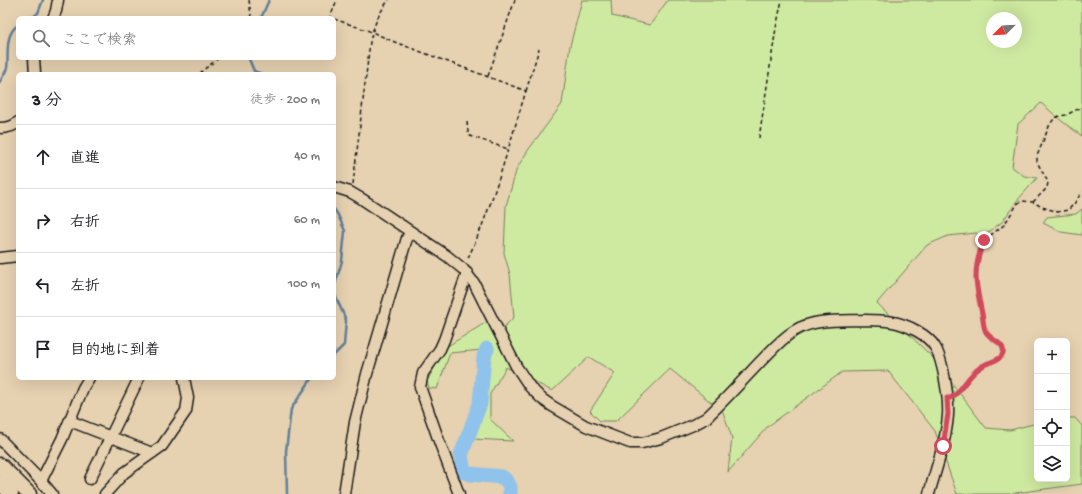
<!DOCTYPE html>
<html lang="ja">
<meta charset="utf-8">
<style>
:root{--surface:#fff;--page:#f2f2f2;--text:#202124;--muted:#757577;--line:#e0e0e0}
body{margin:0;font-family:"Gochi Hand","Klee One",sans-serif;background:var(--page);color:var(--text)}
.controls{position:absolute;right:12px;bottom:12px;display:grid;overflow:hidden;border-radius:6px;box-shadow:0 4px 16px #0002}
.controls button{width:36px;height:36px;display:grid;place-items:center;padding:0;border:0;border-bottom:1px solid var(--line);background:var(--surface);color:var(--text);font:20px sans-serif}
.compass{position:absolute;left:986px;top:12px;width:36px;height:36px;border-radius:50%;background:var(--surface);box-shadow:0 4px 16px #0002;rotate:246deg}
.stop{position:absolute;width:12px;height:12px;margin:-9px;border:3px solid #d1495b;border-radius:50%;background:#fff}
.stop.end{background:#d1495b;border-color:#fff;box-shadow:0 1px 4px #0008}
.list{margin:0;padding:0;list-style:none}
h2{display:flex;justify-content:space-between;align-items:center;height:52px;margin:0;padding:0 16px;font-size:17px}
h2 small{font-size:13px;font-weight:400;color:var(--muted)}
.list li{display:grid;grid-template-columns:26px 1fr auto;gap:12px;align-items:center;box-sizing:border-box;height:64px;padding:0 16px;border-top:1px solid var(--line)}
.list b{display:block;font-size:15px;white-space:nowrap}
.list em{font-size:13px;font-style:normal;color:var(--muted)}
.icon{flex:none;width:22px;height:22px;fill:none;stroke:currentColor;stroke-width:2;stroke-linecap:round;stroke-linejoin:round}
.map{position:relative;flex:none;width:1082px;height:494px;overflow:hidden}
.search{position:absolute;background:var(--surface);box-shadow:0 4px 16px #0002;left:16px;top:16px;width:320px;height:44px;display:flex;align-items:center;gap:10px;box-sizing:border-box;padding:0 14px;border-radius:6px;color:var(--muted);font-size:15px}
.panel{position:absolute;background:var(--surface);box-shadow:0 4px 16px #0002;left:16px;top:72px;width:320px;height:308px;border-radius:6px}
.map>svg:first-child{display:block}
.green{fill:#cee9a0;stroke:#75825e;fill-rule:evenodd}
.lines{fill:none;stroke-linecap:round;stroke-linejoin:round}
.stream{stroke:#628099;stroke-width:2.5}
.river{stroke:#90c3ec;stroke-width:15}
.minor-casing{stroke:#1c1c1c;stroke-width:13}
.highway-casing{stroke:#1c1c1c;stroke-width:17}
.path{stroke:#1c1c1c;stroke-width:1.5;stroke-dasharray:4 3;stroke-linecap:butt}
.minor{stroke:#e6d1b0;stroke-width:10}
.highway{stroke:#e6d1b0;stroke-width:14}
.route{stroke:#d1495b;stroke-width:5}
</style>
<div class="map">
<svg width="1082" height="494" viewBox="0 0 1082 494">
<rect width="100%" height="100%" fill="#e6d1b0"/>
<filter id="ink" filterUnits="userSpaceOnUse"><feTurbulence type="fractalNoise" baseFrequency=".025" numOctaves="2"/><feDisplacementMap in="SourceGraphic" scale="8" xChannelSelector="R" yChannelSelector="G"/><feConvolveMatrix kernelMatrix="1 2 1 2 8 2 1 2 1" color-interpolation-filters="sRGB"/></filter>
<g filter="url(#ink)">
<g class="green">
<path d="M 582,0 L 611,0 L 612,16 L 650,25 L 668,0 L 1082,0 L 1082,136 L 1063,122 L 1041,103 L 1018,124 L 1012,167 L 1024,176 L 1037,178 L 1016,202 L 1002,222 L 982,237 L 976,233 L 948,236 L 927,245 L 877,303 L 933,358 L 986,428 L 1010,430 L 1037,423 L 1037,479 L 1067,479 L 1067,418 L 1075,418 L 1082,426 L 1082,484 L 1008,494 L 957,494 L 935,431 L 888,371 L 842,372 L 767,427 L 728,472 L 732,438 L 723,412 L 670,369 L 616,421 L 600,421 L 590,411 L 615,373 L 589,357 L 552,391 L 506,367 L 490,394 L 490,419 L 513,441 L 472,439 L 484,404 L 492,349 L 450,353 L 437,389 L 429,388 L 427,381 L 446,347 L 485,323 L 504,327 L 514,317 L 510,274 L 504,253 L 506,206 L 517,168 L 529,149 L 562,104 L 570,46 ZM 992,18 L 1016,18 L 1016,42 L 992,42 Z"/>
<polygon points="1082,209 1082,235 1061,232 1043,223 1047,217 1076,214"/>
</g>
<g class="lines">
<g class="stream">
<polyline points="32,18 38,13 43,0"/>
<polyline points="261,18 269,0"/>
<polyline points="249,58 249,59 254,71 262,74"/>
<path d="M 0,82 C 2,77 6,72 7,68 C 9,53 4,35 18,25"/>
<polyline points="334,209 338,215 345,231 342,261 334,288"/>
<polyline points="334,293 346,320 344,345 334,355"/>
<polyline points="287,494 286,451 291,409 312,378"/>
</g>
<polyline class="river" points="487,349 484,356 480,404 461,455 464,472 470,474 502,477 507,481 510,487 510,494"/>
<defs>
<g id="minor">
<polyline points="53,18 56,11 58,0"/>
<polyline points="34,58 35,74"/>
<path d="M 0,128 C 7,128 13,127 18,122"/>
<path d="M 334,187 L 350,192 L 362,199 L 447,256 L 463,269 L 474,283 L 516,366 L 530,387 L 542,399 L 552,406 L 586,426 L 630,443 L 642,443 L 661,438 L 693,425 L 706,418 C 725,400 743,380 761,361 C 771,351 781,339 794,331 C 815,318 842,321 865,320 C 885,320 899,321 917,331 C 924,335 931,340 935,347 C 939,353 941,362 943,370 C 946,384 949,400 948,415 C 946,442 936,468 929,494"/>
<polyline points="0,258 18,256"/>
<polyline points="70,421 152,453"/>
<polyline points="0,439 41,481 52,494"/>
<polyline points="90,479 139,378"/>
<polyline points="41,481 62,439 83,388 89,378"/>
<polyline points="105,494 124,473 162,446 186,411 188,398 184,378"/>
<polyline points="344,494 355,422 367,374 407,238 411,232"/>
<polyline points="459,494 439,441 420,387 423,373 440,349 444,340 467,273"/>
</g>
<g id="highway">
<polyline points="0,465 29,494"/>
<polyline points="0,482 11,494"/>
</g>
</defs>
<use href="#minor" class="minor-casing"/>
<use href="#highway" class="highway-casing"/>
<g class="path">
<polyline points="249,0 251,15 250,18"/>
<polyline points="332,18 330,17 337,0"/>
<path d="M 334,19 L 372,32 L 392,41 L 526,91 C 508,148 493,206 467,260"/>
<polyline points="200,74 202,71 219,58"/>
<polyline points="488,76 515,0"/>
<polyline points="526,91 539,49"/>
<polyline points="467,122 468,132 470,136 508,149"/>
<polyline points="759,138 776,28 782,0"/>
<path d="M 353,184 L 370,42 C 373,27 379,12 389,0"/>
<polyline points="1033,202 1047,188 1048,182 1037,162 1037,156 1050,124 1054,119 1059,116 1066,115 1082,107"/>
<polyline points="956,395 975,371 987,363 998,360 1003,353 1003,349 1002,346 1000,343 992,339 985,332 977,287 976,275 981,248 984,240 1004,225 1018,203 1023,201 1033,202 1042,207 1058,212 1068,210 1074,204 1082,192"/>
</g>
<use href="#minor" class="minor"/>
<use href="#highway" class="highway"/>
</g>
</g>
<g class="lines" filter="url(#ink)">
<path class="route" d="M 943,446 L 948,414 L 947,398 L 950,398 L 954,396 C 964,387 969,374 981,367 C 988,361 1000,362 1003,353 C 1006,342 988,340 985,330 C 983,324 983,316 981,309 C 979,298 976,287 976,276 C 976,265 980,250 984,240"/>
</g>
</svg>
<div class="controls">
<button>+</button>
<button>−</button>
<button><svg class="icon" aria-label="locate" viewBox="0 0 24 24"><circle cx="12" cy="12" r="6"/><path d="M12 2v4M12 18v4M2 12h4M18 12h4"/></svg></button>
<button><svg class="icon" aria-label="layers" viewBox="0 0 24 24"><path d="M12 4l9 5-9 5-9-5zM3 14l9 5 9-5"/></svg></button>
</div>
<svg class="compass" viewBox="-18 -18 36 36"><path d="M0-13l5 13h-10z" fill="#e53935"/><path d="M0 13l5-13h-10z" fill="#757577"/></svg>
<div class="stop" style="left:943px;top:446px"></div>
<div class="stop end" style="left:984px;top:240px"></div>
<div class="search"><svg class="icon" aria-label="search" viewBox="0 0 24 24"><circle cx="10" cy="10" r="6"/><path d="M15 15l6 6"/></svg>ここで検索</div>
<section class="panel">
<h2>3 分<small>徒歩 · 200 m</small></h2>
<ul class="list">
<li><svg class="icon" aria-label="ahead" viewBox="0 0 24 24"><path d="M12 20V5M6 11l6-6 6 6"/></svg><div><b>直進</b></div><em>40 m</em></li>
<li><svg class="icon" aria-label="right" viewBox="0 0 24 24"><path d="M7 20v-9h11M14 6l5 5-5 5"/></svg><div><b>右折</b></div><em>60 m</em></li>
<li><svg class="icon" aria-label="left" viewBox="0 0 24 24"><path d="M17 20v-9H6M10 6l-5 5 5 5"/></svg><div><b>左折</b></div><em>100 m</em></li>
<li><svg class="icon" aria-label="arrive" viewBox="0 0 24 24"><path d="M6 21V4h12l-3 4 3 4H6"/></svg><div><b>目的地に到着</b></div></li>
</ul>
</section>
</div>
